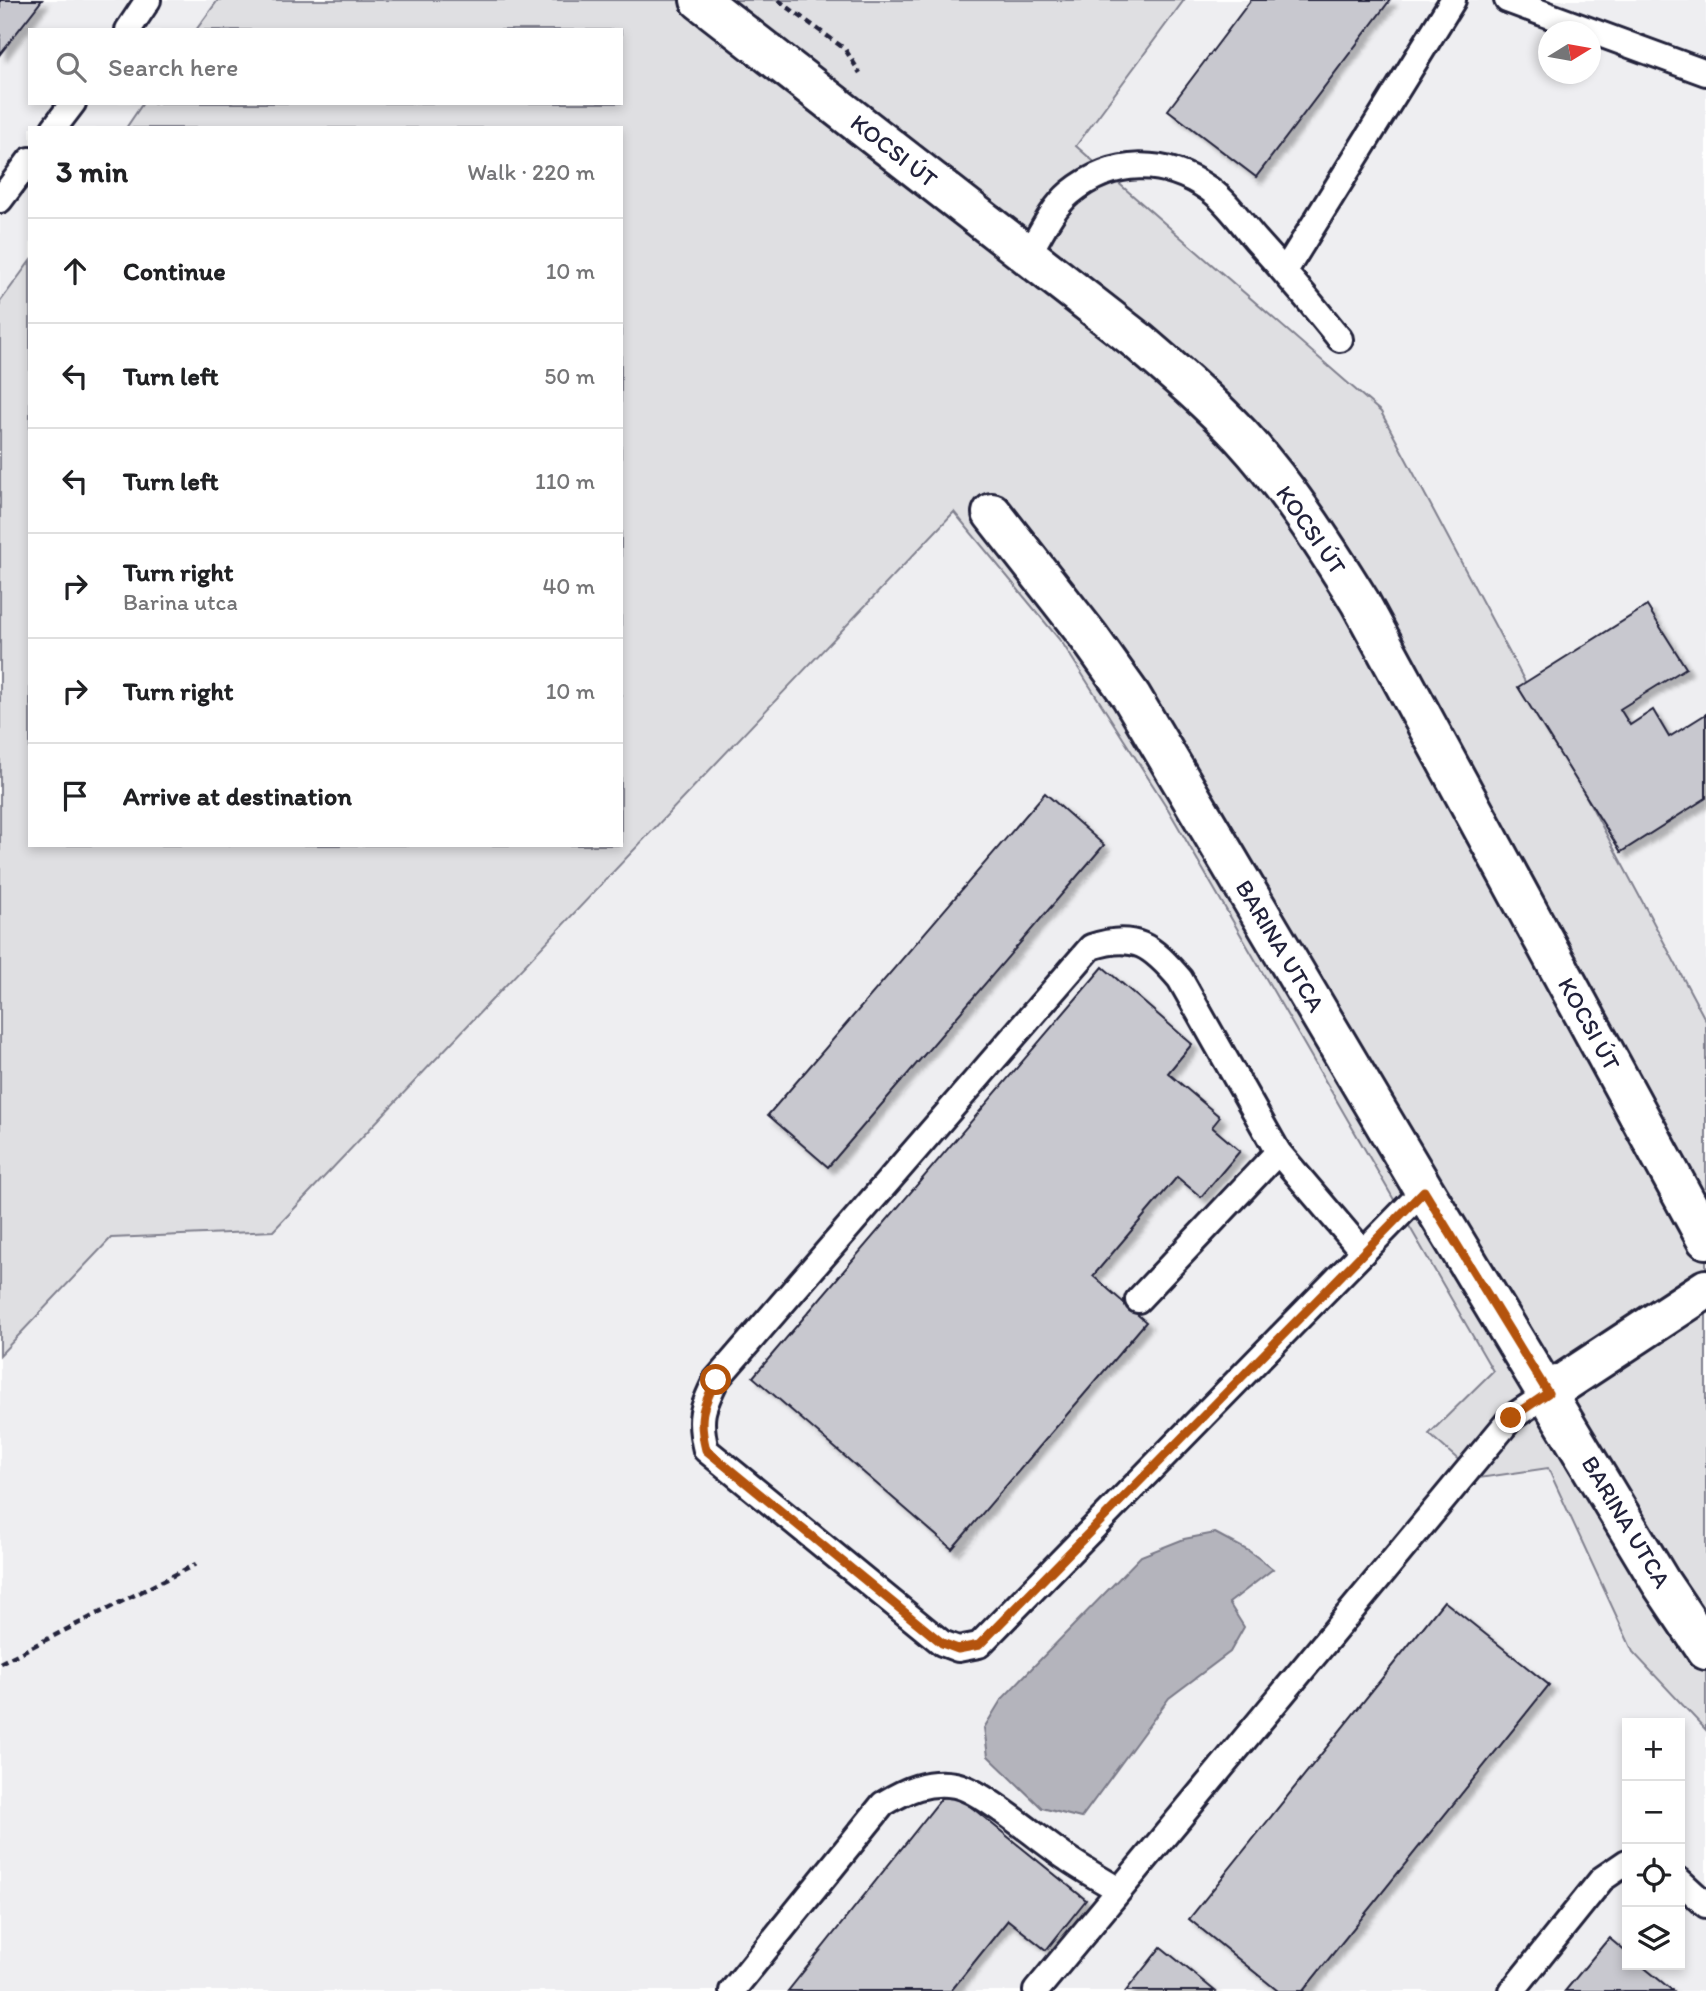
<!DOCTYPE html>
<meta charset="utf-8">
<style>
:root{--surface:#fff;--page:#f6f6f6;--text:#202124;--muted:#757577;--line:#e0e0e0}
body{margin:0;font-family:Itim,sans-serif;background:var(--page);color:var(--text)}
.controls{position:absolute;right:21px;bottom:21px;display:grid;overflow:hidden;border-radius:0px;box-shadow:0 4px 10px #0003}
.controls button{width:63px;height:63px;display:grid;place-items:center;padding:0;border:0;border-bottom:2px solid var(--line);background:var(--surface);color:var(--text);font:35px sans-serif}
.compass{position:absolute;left:1538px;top:21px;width:63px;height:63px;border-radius:50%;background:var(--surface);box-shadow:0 4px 10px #0003;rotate:79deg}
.stop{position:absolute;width:21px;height:21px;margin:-16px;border:5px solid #b45309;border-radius:50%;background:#fff}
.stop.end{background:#b45309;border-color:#fff;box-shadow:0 2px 7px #0008}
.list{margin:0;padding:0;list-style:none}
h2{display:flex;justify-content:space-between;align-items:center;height:91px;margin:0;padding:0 28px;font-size:30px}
h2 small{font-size:23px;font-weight:400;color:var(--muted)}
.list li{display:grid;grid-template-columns:46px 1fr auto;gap:21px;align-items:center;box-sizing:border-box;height:105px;padding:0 28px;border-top:2px solid var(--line)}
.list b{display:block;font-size:26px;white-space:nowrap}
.list p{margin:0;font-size:23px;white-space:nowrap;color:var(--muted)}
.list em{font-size:23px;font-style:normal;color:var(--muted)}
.icon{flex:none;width:38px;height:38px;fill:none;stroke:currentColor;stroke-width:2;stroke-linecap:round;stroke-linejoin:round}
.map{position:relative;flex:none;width:1706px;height:1991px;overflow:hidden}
.search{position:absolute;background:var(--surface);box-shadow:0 4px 10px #0003;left:28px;top:28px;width:595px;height:77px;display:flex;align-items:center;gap:18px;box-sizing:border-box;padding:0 24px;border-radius:0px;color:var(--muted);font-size:26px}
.panel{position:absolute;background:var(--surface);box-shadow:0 4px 10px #0003;left:28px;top:126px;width:595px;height:721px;border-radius:0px}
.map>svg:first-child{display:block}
.built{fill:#eeeef1;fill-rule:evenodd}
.green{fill:#dfdfe2;stroke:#80808e;stroke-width:2}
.water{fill:#b4b4bc;stroke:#7a7a88;stroke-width:2}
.building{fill:#c8c8cf;stroke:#22223b;stroke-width:2;filter:url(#shadow)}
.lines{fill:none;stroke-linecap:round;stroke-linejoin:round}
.lane-casing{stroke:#22223b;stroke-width:30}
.street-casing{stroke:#22223b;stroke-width:44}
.secondary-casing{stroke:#22223b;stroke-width:44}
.path{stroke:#22223b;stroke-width:4.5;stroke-dasharray:7 5;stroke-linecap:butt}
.lane{stroke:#fff;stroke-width:24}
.street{stroke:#fff;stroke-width:38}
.secondary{stroke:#fff;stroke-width:38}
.route{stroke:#b45309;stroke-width:9}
.labels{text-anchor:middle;stroke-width:7;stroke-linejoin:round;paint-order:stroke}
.street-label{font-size:24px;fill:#22223b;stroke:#fff}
</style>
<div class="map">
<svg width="1706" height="1991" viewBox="0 0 1706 1991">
<defs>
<filter id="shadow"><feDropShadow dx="6" dy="6" stdDeviation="2" flood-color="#0004"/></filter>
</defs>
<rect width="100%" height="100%" fill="#fff"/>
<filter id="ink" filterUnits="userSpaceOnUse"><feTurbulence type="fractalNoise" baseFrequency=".0143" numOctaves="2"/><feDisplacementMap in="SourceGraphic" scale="14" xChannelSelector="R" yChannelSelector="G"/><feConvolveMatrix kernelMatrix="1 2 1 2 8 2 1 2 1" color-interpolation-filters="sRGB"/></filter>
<g filter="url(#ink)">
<g class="built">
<polygon points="0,0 218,0 196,30 30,30 30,103 143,103 126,128 30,128 30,261 0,302"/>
<path d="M 1184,0 L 1706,0 L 1706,1021 L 1381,412 L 1076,146 ZM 1548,32 L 1590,32 L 1590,74 L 1548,74 Z"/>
<path d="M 953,512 L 1063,644 L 1168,809 L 1494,1371 L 1429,1433 L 1479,1478 L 1548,1468 L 1633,1652 L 1706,1730 L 1706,1991 L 0,1991 L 0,1355 L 111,1238 L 273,1231 ZM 1627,1723 L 1680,1723 L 1680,1965 L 1627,1965 Z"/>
</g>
<polygon class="green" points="218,0 1184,0 1076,146 1381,412 1706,1021 1706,1730 1633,1652 1548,1468 1479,1478 1429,1434 1493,1371 1168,809 1063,644 954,512 273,1231 111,1238 0,1355 0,302 30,261 30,845 621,845 621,128 126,128 143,103 621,103 621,30 196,30"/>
<polygon class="water" points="1215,1533 1249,1551 1273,1569 1229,1603 1244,1627 1230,1652 1169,1698 1081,1818 1042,1808 988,1756 984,1728 1001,1700 1141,1556 1184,1539"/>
<g class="building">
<polygon points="0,0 42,0 0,54"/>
<polygon points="1251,0 1390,0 1256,177 1168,110"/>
<polygon points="1647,606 1686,668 1620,709 1630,725 1653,710 1669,737 1706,714 1706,798 1621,852 1518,687"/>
<polygon points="1045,793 1104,845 828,1167 768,1115"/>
<polygon points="1103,967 1192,1044 1168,1073 1220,1117 1212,1127 1240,1151 1201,1197 1177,1177 1093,1276 1146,1322 952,1549 753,1377"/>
<polygon points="1444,1601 1549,1685 1303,1991 1278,1991 1189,1919"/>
<polygon points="949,1789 1086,1900 1046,1950 1008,1920 951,1991 788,1991"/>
<polygon points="1609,1938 1627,1953 1627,1965 1641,1965 1673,1991 1565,1991"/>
<polygon points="1161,1947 1215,1991 1126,1991"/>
</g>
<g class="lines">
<defs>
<g id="lane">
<polyline points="1507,0 1706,73"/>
<polyline points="128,30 148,0"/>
<polyline points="54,128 73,103"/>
<polyline points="0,200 30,160"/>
<path d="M 1028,255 C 1040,235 1052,208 1070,193 C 1113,158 1165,158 1209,189 C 1227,201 1242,224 1256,240 C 1285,272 1313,305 1340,339"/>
<polyline points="1285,271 1453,0"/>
<path d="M 1363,1252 L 1278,1152 L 1180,979 C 1152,946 1135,932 1091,947 L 716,1380 C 702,1408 698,1418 706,1450 L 942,1643 L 958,1649 L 979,1645 L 1424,1190"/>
<polyline points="1138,1300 1278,1152"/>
<polyline points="1680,1881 1706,1905"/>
<path d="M 732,1991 L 883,1804 C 906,1790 928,1780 955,1785 C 982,1790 1042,1842 1068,1859 C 1084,1870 1102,1880 1119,1890"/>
<polyline points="1036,1991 1511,1418 1548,1393"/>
<polyline points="1512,1991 1602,1879 1627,1862"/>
</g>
<g id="street">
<polyline points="992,513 1089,637 1131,696 1424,1190 1661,1583 1706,1650"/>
<polyline points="1548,1393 1706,1289"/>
</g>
<path id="secondary" d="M 700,0 L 1138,341 C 1173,371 1209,402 1241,436 C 1287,486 1324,544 1360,602 L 1706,1239"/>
</defs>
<use href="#lane" class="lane-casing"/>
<use href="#street" class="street-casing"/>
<use href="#secondary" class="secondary-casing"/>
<g class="path">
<polyline points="778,0 845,49 860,73"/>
<polyline points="0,1663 196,1564"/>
</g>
<use href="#lane" class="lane"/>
<use href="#street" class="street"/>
<use href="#secondary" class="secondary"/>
</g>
</g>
<g class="lines" filter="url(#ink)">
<path class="route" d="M 716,1380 C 702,1408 698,1418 706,1450 L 942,1643 L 958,1649 L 979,1645 L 1424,1191 L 1548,1393 L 1511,1418"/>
</g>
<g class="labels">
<g class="street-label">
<text transform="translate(894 151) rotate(38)" y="8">KOCSI ÚT</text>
<text transform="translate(1311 530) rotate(55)" y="8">KOCSI ÚT</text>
<text transform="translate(1280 946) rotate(59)" y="8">BARINA UTCA</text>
<text transform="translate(1589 1024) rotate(61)" y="8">KOCSI ÚT</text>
<text transform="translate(1626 1522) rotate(59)" y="8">BARINA UTCA</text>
</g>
</g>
</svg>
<div class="controls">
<button>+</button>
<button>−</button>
<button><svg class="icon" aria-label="locate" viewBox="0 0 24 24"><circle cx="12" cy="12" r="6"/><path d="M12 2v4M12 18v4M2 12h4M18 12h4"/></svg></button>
<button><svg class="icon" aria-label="layers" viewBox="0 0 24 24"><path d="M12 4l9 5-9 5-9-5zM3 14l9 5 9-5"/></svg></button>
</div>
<svg class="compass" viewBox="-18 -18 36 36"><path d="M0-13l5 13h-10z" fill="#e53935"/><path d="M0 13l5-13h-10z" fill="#757577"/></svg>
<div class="stop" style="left:716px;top:1380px"></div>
<div class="stop end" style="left:1511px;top:1418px"></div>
<div class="search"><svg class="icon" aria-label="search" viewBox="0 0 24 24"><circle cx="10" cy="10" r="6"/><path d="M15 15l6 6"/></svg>Search here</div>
<section class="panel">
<h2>3 min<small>Walk · 220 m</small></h2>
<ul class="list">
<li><svg class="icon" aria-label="ahead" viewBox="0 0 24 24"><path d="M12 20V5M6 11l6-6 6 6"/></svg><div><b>Continue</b></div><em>10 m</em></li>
<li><svg class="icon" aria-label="left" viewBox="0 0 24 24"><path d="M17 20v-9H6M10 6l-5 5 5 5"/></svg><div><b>Turn left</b></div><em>50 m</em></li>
<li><svg class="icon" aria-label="left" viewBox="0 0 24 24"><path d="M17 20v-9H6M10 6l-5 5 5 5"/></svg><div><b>Turn left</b></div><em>110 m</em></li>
<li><svg class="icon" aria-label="right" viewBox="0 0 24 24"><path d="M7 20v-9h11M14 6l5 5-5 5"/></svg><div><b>Turn right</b><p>Barina utca</p></div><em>40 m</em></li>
<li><svg class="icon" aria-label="right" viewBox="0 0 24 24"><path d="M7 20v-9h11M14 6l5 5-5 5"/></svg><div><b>Turn right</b></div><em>10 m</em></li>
<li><svg class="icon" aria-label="arrive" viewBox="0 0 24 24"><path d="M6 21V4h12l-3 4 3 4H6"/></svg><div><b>Arrive at destination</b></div></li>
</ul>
</section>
</div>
